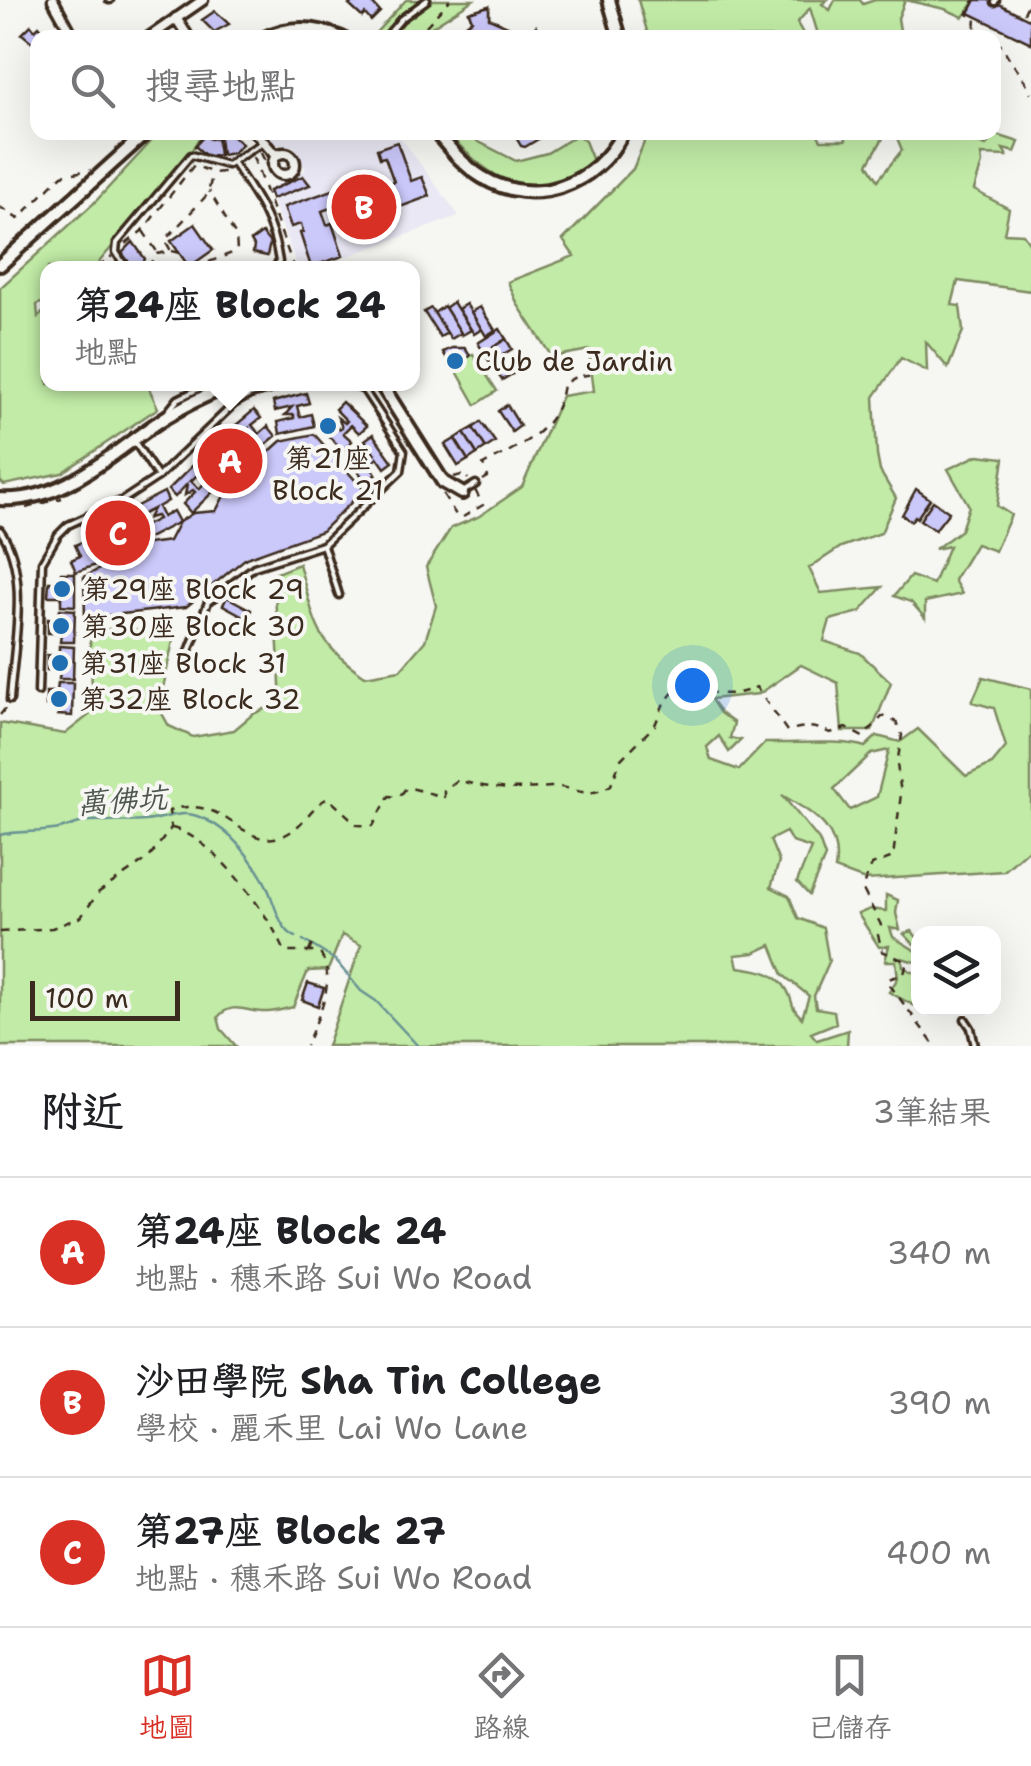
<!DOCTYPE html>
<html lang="zh-TW">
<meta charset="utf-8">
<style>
:root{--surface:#fff;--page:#f6f6f6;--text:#202124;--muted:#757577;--line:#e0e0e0;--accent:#d93025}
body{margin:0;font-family:"Shantell Sans","LXGW WenKai TC",sans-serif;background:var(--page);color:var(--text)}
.controls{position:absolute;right:30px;bottom:30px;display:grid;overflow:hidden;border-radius:20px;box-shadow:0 10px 40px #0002}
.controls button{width:90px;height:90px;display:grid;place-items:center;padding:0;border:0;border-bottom:2px solid var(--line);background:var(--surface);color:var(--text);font:50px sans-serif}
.scale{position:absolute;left:30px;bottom:25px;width:150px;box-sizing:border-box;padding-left:10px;border:5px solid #3b2a1e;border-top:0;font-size:28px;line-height:35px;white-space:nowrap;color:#3b2a1e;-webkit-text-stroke:8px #f6f6f2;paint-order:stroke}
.you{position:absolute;left:692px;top:685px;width:35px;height:35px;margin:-25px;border:8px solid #fff;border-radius:50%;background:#1a73e8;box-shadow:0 0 0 15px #1a73e833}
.badge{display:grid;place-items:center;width:65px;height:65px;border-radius:50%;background:var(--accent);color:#fff;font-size:32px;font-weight:700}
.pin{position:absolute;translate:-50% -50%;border:5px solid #fff;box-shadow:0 2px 10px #0006}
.popup{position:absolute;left:40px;top:261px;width:380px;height:130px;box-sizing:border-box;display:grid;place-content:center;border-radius:20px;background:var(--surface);filter:drop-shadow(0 2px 8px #0005);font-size:32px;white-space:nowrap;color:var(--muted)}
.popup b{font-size:38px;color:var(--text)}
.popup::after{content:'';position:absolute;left:50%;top:100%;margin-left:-20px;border:20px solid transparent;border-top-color:var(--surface)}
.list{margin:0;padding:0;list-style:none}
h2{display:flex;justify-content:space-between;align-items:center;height:130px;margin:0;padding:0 40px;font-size:42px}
h2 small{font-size:32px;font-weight:400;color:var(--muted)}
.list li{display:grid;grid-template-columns:65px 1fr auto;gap:30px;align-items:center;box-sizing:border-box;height:150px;padding:0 40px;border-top:2px solid var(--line)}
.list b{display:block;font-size:38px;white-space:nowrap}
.list p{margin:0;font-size:32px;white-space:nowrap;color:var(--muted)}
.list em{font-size:32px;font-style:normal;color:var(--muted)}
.icon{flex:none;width:55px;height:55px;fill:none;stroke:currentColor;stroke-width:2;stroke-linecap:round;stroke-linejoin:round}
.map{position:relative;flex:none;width:1031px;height:1046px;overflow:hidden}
.search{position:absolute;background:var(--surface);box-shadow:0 10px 40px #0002;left:30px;right:30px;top:30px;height:110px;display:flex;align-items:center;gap:25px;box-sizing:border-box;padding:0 35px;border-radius:20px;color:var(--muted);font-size:38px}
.sheet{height:580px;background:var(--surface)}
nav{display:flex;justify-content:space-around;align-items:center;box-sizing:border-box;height:140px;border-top:2px solid var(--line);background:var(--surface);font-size:28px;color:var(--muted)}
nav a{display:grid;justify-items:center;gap:5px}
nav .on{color:var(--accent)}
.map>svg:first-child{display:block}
.built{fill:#e9e8f4}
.green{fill:#c1eba6;stroke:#7e8a62;stroke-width:2.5;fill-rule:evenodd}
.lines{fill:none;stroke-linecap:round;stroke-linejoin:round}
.stream{stroke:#699294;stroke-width:2.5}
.building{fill:#cbc8fa;stroke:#3b2a1e;stroke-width:2.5}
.service-casing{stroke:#3b2a1e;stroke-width:11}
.minor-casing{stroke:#3b2a1e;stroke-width:15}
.tertiary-casing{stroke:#3b2a1e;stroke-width:18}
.path{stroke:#3b2a1e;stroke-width:2.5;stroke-dasharray:8 8;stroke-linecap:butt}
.service{stroke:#f6f6f2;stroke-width:4}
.minor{stroke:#f6f6f2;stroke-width:8}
.tertiary{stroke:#f6f6f2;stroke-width:10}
.poi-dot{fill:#1f6fb2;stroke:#f6f6f2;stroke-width:4}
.labels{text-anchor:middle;stroke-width:8;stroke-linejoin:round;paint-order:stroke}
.poi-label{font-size:28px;fill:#3b2a1e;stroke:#f6f6f2;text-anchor:start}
.water-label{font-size:30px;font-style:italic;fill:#4e564f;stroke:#f6f6f2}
</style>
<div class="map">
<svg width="1031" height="1046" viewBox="0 0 1031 1046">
<rect width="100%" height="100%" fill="#f6f6f2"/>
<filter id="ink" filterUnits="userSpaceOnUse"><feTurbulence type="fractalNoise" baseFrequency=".01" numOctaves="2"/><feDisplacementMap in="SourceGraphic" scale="20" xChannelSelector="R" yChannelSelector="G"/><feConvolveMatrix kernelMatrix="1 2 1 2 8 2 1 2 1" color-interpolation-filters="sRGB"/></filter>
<g filter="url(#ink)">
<polygon class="built" points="263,133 397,133 459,216 314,268 298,268 268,189 306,170 294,146 277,145"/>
<g class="green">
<polygon points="406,0 473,0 416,37 371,38"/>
<polygon points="638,0 827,0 822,4 830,10 835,0 860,0 863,4 875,0 976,0 963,17 945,9 905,0 898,18 901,37 815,37 817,31 810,8 797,23 805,37 649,38"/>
<polygon points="159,133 202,133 191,152 100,261 98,268 48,268 47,300 37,305 38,317 47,309 48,384 147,384 158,408 62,473 4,485 0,481 0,288 95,202"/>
<path d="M 448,133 L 468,133 L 477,141 L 516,161 L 547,153 L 577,135 L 585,141 L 593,161 C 531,206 494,184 448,133 Z"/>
<path d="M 817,133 L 821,140 L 846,140 L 845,133 L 886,133 L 868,164 L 878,180 L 902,150 L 895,133 L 973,133 L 978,143 L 986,146 L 994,134 L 1019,142 L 1015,152 L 1003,149 L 1007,156 L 981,155 L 982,163 L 974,190 L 1009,209 L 1004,233 L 1023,234 L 1031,245 L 1031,291 L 958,281 L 952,305 L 960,306 L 963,331 L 948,368 L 926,342 L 927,371 L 901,358 L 874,397 L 877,455 L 880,471 L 896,498 L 881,533 L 841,547 L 809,568 L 821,593 L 882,587 L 860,612 L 830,620 L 824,641 L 860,653 L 891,682 L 872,731 L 842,731 L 838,683 L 801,665 L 759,694 L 711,699 L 720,713 L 734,723 L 730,738 L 741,740 L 729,752 L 719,736 L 707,747 L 711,760 L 739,770 L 765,743 C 793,744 841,739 865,747 L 877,736 L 900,742 L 918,729 L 966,776 L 992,764 L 1006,747 L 994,708 L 972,702 L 983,677 L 1031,689 L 1031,847 L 1004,871 L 865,880 L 835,869 C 842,828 813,814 782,795 L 819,840 L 825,857 L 809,895 L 797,882 L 811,848 L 792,842 L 786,832 L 770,840 L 779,862 L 771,887 L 789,896 L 798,918 L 823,928 L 829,962 L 814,996 L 816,1008 L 834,1011 L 836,1023 L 811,1033 L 817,1040 L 848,1030 L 847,1046 L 327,1046 L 361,945 L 342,935 L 328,970 L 308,971 L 293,1007 C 285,1009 275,1012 267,1012 C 247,1013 233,1000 218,1017 L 221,1029 L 236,1046 L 0,1046 L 0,723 L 65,734 L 93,712 L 90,641 L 105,629 L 175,631 L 159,708 L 169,726 L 193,737 L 234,730 L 253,714 L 281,702 L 274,574 L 299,564 C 316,622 312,641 365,676 L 400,670 L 425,641 L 436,606 L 426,567 L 451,528 L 478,517 L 522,487 L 562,396 L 594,391 L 589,350 L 552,357 L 518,305 L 508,282 L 574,256 L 563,240 L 633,169 L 648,133 ZM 889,750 L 877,797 L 850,810 L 834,789 L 871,754 ZM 771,945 L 783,975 L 809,996 L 802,1018 C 789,1006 794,1002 787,990 C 776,971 757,970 738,967 L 735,955 L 754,953 Z"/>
<polygon points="473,354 497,391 476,405 454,366"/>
<polygon points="978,455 1004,458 997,506 1011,515 995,551 976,544 954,580 962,594 925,602 925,618 911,602 894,596 911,576 933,584 949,546 935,549 961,530 969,506 948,469"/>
<polygon points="886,895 898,900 896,913 900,930 890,928 893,937 918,952 918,948 904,934 912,931 918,939 918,963 902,958 903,967 918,975 918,984 914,987 913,1005 889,992 898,978 896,961 885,961 889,946 879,947 858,914 870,909 886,911"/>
</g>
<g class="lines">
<g class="stream">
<path d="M 0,835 C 19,830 34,833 53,830 C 66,829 77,822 90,821 C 108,820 126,823 144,821 C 162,820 180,810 197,816 C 226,826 248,853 263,879 C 274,896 277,929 296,937"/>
<polyline points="303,940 335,960 361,991 376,1001 418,1046"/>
</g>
</g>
<g class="building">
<polygon points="355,0 357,3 369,0 380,12 371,21 365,14 362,17 349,5"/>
<polygon points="976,0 991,0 1031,20 1031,43 969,13"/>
<polygon points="489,6 489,18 509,28 506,37 494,33 492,38 452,38 450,35 472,20 469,12"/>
<polygon points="489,6 489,18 528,35 536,26 542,38 452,38 450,35 472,20 469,12"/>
<polygon points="215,11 229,24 214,32 202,20"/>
<polygon points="31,25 35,30 39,26 49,38 38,38 38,47 22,34"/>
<polygon points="513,132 550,132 525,147 521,146"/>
<polygon points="229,133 242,144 233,153 221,155 219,137"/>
<polygon points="205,135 210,139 217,138 219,155 207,157 195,146"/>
<polygon points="397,142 411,181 422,177 430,196 357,223 349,201 322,211 327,225 332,223 343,256 311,267 300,233 303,232 301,224 291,227 284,207 370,177 375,190 363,194 366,202 390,193 387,184 394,182 385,157 380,158 377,149"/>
<polygon points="303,176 310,185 272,199 269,191"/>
<polygon points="195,224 213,250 189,267 171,241"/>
<polygon points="262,233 270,243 267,256 253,253 254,246 251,241"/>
<polygon points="133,242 145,259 141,268 133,264 131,265 122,253"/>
<polygon points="453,302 471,330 462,335 445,308"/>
<polygon points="466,304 482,329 474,334 458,309"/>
<polygon points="444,306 461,333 451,339 434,313"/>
<polygon points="480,307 495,330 486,336 471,312"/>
<polygon points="431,308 447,333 440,337 424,312"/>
<polygon points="500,329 506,339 484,353 478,343"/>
<polygon points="506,339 512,349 490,362 484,353"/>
<polygon points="452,348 465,348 470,356 452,367 443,352"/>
<polygon points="517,357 524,367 502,380 495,370"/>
<polygon points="306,393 309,403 297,406 299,414 300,417 311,414 314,426 280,434 278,422 294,418 294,415 285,415 292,407 275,411 273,402"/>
<polygon points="342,402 367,426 359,433 351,425 343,433 352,441 343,450 318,426 327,417 339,429 342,427 338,418 345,423 347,421 335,409"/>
<polygon points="507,405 520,426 512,432 498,411"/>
<polygon points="254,410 261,418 252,425 259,434 268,426 276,436 249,458 241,448 255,437 253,435 245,439 248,429 234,440 228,432"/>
<polygon points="481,422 495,442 486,448 473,428"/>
<polygon points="473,428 486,448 477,454 464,433"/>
<polygon points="464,433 477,454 468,460 455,439"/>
<polygon points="314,434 364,490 322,531 246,558 186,607 85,618 84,577 148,544 169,541 179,522 193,513 216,511 227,490 281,441"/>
<polygon points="373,434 393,462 385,468 378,458 369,465 376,474 366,482 346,454 356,447 366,461 369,459 366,450 375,454 365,440"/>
<polygon points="222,437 229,444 220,452 228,460 236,452 245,460 220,485 212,476 224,464 222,461 213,465 216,456 204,468 197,461"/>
<polygon points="455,439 468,460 458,466 445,445"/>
<polygon points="193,465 200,472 191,481 199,489 207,480 216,489 191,513 183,504 195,492 193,490 185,495 187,484 175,497 168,490"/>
<polygon points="916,489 930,499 917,518 915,516 911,521 902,515"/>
<polygon points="164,492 168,501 158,507 163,517 173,511 179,522 148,538 142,527 158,519 156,516 148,518 153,509 137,517 133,508"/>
<polygon points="933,501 949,512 935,530 920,520"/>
<polygon points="127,511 132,520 122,525 126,535 137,530 142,541 111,556 106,545 121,537 120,535 111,535 118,530 117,527 101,535 96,526"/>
<polygon points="89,539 93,550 101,547 107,561 76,572 71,560 80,556 75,545"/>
<polygon points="61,573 75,573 75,606 61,605 61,596 48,596 49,582 60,582"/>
<polygon points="227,597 251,610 249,619 223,605"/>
<polygon points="60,609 75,610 74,642 60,642 61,633 48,633 48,619 59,619"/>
<polygon points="59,646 74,647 73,679 59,679 60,670 47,670 47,655 59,656"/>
<polygon points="58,683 73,683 72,716 58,715 58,706 46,706 46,692 57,692"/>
<polygon points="308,983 324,988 318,1006 302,1000"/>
</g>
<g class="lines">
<defs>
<g id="service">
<polyline points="109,0 110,0"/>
<polyline points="995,2 996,0"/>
<polyline points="385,38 401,19 427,0"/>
<path d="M 233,163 C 255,195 274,222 279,262 L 274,268"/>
<polyline points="126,268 116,252 117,243 191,155 227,165 262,143"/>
<polyline points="166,414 178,399 208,384"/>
<polyline points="136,444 158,477"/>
<polyline points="466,490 476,484"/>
<path d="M 0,530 C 31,572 13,649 10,700"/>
<polyline points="323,545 339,595"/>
<polyline points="188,654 208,602 254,567 323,545 401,471 404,451 364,390 351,384"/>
<polyline points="38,692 42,562 58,535 68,525 123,500 158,477 234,404 250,395 291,384"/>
<polyline points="965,1019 971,1028 975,1046"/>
</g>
<g id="minor">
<polyline points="53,0 74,38"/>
<polyline points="176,18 189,38"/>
<polyline points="148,38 203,0"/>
<polyline points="255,132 276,156"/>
<circle cx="284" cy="164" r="11"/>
</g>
<g id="tertiary">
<polyline points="609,0 620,38"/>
<path d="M 265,38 C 290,25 316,27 342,38"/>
<path d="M 436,132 C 450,149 464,166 482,177 C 534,209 597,185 623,132"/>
<polyline points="0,265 147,132"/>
<polyline points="381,384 443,482 462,493"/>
<path d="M 0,499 C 66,503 114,450 166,417 C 188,404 211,392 236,384"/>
</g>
</defs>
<use href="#service" class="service-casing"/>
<use href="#minor" class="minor-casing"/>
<use href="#tertiary" class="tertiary-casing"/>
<g class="path">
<polyline points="1024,13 1030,0"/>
<polyline points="415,38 450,0"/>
<polyline points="968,38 967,33 975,30 976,18 967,14 974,0"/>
<path d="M 994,45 L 1002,44 C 1010,65 1023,73 1031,93"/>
<polyline points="261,153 272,176 280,180 298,172 301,165 294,151 280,148"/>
<polyline points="253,157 294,268"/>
<polyline points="0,207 18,219 62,175 91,170"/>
<polyline points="143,231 158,253"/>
<polyline points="126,244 143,230 194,165 213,173 224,172"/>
<polyline points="172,251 179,253 180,265"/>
<polyline points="98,268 112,256"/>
<polyline points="151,268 152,258 157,254 171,251 165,240 208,194 212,175"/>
<polyline points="181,268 180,265 187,268"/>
<polyline points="194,268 237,251 236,236 209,191"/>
<polyline points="454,477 465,474 468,479"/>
<path d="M 483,480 L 488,477 L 483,465 C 521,444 557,433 563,384 L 575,377 L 594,374"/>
<polyline points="443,494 456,515 463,517 483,505 475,490"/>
<polyline points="26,508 62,498"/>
<polyline points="0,715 8,705"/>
<path d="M 172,828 C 212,836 270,915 285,952 L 319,952 C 339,980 317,1018 306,1046"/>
<path d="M 0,932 L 52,928 L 81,917 L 99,892 L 149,858 L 171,828 L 169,811 C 224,792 240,848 279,837 C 302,831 308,808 328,798 L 358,825 L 373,826 L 389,796 L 399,797 L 407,787 L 444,797 L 444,790 L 458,780 C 489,790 519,790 551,787 C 575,785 584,802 611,785 L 621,759 L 655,725 L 664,703 L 683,681 C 702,694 735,699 756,687 L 787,731 C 804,726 814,725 830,733 L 846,728 L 863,737 L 883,716 L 896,722 L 902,735 L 897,764 L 901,794 L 893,857 L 872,865 L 862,888 L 881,925 L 878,935 L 882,951 L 907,962 L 904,974 L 888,979 L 889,984 L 935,1046"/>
<polyline points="309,952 314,939"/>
</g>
<use href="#service" class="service"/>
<use href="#minor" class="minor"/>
<use href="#tertiary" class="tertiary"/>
</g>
</g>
<g class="poi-dot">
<circle cx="455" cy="361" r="10"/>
<circle cx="328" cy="426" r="10"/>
<circle cx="62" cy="589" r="10"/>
<circle cx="61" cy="626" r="10"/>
<circle cx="60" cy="663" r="10"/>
<circle cx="59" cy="699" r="10"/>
</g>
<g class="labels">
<g class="poi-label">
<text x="475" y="371">Club de Jardin</text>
<text x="328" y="468" text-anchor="middle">第21座<tspan x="328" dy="32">Block 21</tspan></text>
<text x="82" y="599">第29座 Block 29</text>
<text x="81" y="636">第30座 Block 30</text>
<text x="80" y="673">第31座 Block 31</text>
<text x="79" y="709">第32座 Block 32</text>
</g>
<g class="water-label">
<text transform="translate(122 801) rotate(-4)" y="10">萬佛坑</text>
</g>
</g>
</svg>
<div class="controls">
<button><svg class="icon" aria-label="layers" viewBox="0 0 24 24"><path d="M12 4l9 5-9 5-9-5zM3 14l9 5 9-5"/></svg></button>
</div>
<div class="scale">100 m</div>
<div class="you"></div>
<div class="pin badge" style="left:230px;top:461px">A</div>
<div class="popup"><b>第24座 Block 24</b>地點</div>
<div class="pin badge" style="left:364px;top:207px">B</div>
<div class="pin badge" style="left:118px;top:533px">C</div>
<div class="search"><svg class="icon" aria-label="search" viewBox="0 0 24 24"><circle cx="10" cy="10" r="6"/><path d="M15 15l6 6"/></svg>搜尋地點</div>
</div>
<section class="sheet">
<h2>附近<small>3筆結果</small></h2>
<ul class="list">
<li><span class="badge">A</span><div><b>第24座 Block 24</b><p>地點 · 穗禾路 Sui Wo Road</p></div><em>340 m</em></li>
<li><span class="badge">B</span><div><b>沙田學院 Sha Tin College</b><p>學校 · 麗禾里 Lai Wo Lane</p></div><em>390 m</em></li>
<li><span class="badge">C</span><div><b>第27座 Block 27</b><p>地點 · 穗禾路 Sui Wo Road</p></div><em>400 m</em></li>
</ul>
</section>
<nav>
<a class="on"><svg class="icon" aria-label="map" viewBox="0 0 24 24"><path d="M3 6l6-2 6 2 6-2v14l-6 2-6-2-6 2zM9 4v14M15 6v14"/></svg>地圖</a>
<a><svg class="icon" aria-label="directions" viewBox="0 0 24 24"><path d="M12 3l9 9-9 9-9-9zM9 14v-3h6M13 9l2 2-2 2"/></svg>路線</a>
<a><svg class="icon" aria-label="saved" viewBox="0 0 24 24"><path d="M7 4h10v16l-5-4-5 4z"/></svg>已儲存</a>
</nav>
